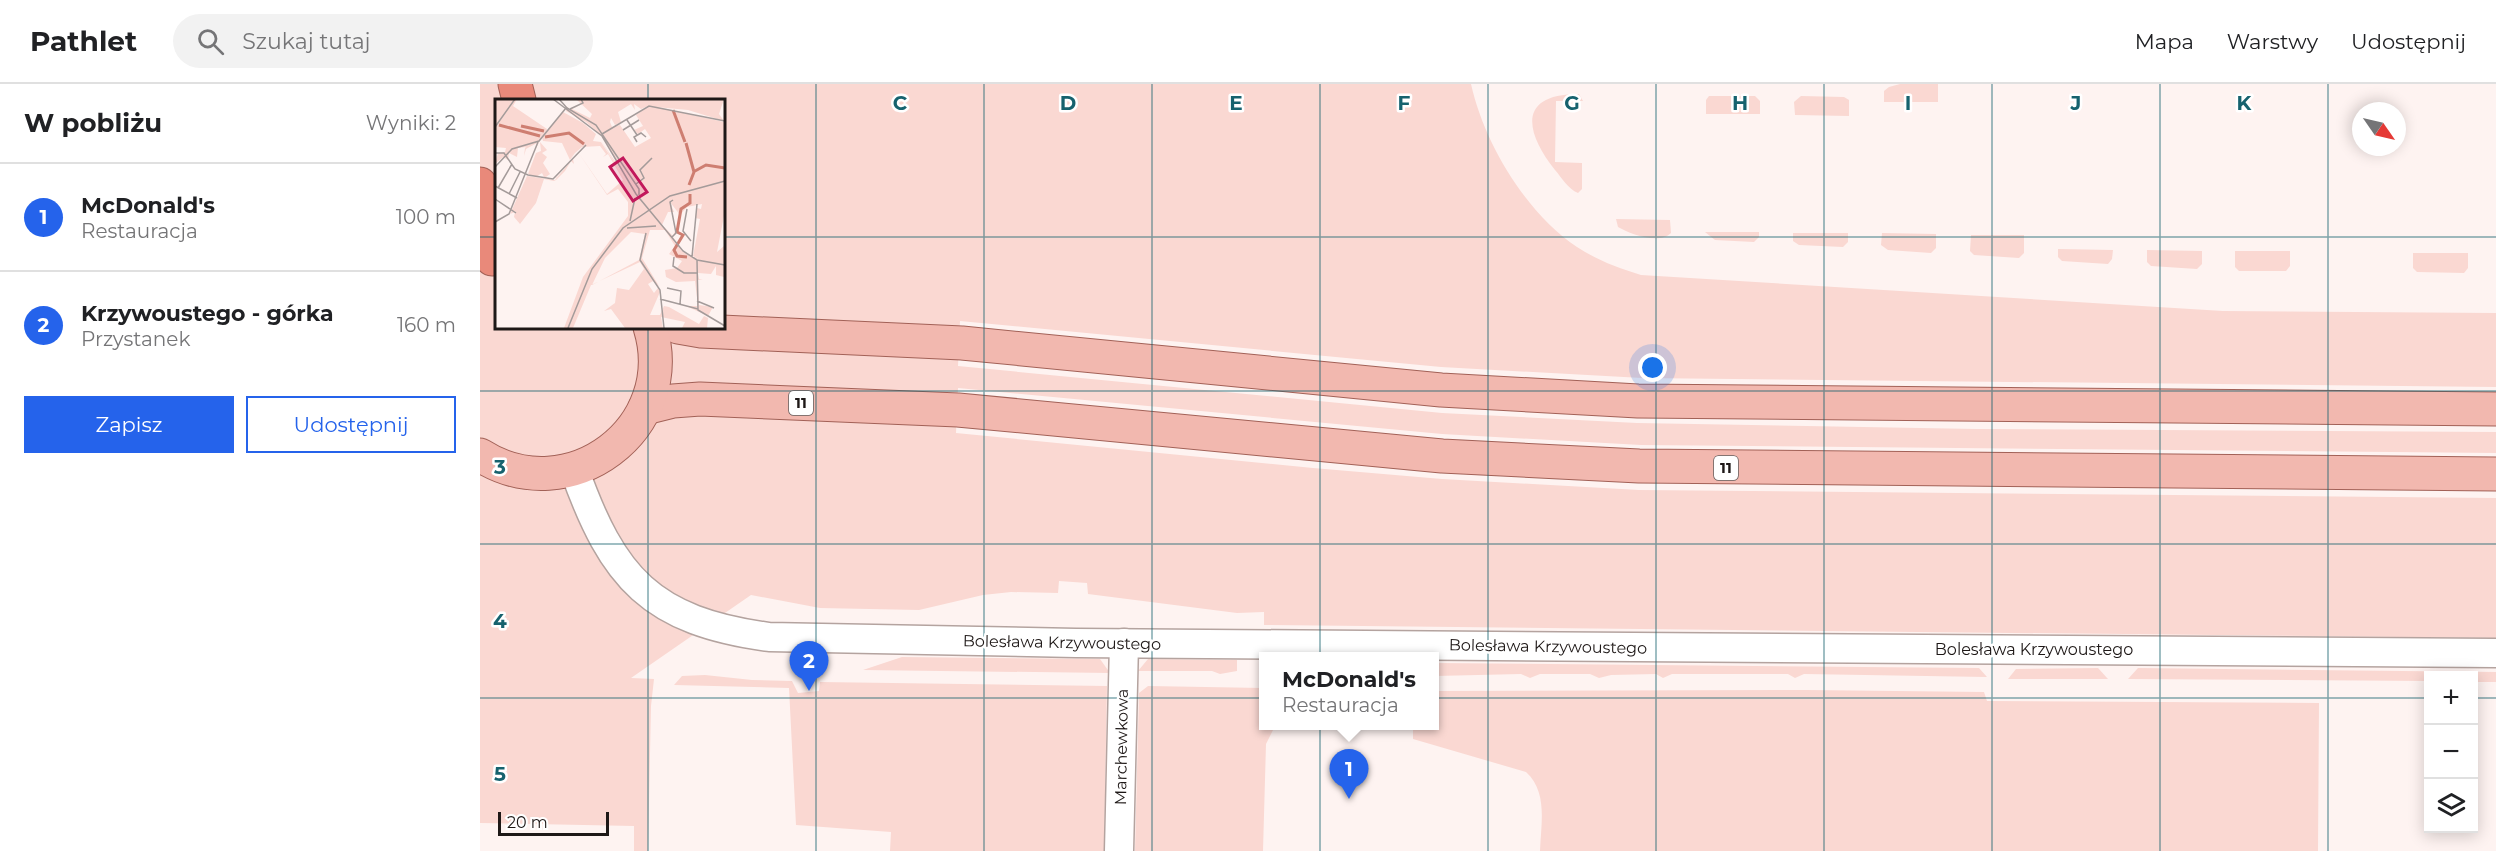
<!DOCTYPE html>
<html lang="pl">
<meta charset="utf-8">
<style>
:root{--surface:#fff;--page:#f2f2f2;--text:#202124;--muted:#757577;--line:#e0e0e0;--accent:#2563eb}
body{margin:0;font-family:Montserrat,sans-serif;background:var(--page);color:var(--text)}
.controls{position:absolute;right:18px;bottom:18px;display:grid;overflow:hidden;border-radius:0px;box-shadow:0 3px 15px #0003}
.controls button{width:54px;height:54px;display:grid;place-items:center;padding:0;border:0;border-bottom:2px solid var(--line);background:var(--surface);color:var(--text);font:30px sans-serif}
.compass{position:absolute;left:1872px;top:18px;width:54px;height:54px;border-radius:50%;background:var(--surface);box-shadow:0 3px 15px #0003;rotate:124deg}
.scale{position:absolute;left:18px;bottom:15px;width:111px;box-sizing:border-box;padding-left:6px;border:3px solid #1e1817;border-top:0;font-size:16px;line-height:21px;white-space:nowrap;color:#1e1817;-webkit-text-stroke:4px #fff;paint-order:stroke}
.you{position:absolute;left:1173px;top:284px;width:21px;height:21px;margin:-15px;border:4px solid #fff;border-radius:50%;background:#1a73e8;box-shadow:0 0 0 9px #1a73e833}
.badge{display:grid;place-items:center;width:39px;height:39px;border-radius:50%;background:var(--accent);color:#fff;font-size:20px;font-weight:700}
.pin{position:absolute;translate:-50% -50px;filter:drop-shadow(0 2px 3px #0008)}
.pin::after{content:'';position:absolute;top:32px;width:21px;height:18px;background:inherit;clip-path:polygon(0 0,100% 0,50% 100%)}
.popup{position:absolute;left:779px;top:568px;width:180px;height:78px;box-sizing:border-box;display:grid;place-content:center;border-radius:0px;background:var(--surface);filter:drop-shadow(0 2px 4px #0005);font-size:20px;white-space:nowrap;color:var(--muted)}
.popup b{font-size:22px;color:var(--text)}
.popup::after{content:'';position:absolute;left:50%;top:100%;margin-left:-12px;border:12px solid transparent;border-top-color:var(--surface)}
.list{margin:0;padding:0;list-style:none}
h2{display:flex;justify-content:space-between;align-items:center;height:78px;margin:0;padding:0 24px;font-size:26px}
h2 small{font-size:20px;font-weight:400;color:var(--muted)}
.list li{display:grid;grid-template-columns:39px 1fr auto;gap:18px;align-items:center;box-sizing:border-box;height:108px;padding:0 24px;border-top:2px solid var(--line)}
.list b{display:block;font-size:22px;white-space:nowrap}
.list p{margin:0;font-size:20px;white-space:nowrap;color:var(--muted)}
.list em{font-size:20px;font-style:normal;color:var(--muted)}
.actions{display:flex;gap:12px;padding:18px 24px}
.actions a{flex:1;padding:14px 0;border:2px solid var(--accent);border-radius:0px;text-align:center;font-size:21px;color:var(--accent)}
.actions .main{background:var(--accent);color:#fff}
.icon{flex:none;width:33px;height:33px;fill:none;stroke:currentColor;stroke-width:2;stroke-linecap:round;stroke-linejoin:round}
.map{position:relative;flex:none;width:2016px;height:767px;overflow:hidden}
header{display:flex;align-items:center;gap:36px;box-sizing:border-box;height:84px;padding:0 30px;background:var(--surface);border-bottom:2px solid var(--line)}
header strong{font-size:28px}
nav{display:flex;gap:33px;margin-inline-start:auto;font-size:21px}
.search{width:420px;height:54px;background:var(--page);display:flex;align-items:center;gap:15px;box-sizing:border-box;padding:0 21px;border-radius:33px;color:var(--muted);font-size:22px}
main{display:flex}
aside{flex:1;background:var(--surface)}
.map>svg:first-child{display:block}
.green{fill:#fad8d2;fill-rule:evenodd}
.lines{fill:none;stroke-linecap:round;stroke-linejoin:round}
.street-casing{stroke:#b4a39f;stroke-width:31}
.primary-casing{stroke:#a26157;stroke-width:35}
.highway-casing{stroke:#a26157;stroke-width:35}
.street{stroke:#fff;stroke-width:28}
.primary{stroke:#f2b8af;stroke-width:33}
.highway{stroke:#e9897a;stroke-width:33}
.grid{fill:none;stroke:#16626e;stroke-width:1.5;stroke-opacity:0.55}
.labels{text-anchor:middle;stroke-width:5;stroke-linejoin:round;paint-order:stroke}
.shield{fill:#fff;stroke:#625d5d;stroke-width:1.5}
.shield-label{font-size:15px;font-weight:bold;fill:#1e1817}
.street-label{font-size:16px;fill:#1e1817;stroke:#fff}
.inset-river{fill:none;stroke:#ce7e71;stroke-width:3}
.inset-road{fill:none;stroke:#a49b9a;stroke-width:1.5}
.view{fill:#c2185b;fill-opacity:0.15;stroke:#c2185b;stroke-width:3}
.inset-edge{fill:none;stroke:#1e1817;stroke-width:3}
.grid-label{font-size:20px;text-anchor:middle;font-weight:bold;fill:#16626e;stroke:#fff;stroke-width:5;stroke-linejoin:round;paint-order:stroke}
</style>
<header>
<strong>Pathlet</strong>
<div class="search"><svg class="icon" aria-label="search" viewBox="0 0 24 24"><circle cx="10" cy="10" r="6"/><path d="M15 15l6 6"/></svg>Szukaj tutaj</div>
<nav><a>Mapa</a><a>Warstwy</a><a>Udostępnij</a></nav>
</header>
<main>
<aside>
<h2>W pobliżu<small>Wyniki: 2</small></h2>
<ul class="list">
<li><span class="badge">1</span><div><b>McDonald's</b><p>Restauracja</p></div><em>100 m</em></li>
<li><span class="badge">2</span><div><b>Krzywoustego - górka</b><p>Przystanek</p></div><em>160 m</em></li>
</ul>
<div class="actions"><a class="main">Zapisz</a><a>Udostępnij</a></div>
</aside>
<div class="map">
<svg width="2016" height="767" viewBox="0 0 2016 767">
<rect width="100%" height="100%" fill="#fef3f1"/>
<g class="green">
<path d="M 0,0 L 991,0 C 1004,59 1046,129 1097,163 C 1117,176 1138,184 1161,191 L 1743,227 L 2016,229 L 2016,303 L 1162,294 L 961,283 L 480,237 L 478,282 L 962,329 L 1157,339 L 1497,345 L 2016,348 L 2016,369 L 1161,361 L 962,350 L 478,304 L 476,349 L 833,384 L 962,395 L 1159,406 L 2016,414 L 2016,554 L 784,541 L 784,528 L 757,529 L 608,510 L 607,499 L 579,497 L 578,509 L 531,508 L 503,511 L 439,526 L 340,524 L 271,511 L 151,594 L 174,595 L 171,622 L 168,767 L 154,767 L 154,742 L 0,739 ZM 16,16 L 243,16 L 243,243 L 16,243 Z"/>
<polygon points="1420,0 1458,0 1458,18 1404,18 1404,7 1409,3"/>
<path d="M 1099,10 L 1103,17 L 1076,17 L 1075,78 L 1102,79 L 1102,105 L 1098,109 C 1088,105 1082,94 1075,86 C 1045,48 1037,10 1099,10 Z"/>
<polygon points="1229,12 1275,12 1280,17 1280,30 1226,30 1226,16"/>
<polygon points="1321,12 1364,13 1369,16 1369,32 1315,31 1314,18"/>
<path d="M 1136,135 L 1190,136 L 1191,149 C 1179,161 1150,150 1138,143 Z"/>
<polygon points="1225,148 1279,148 1279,153 1274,158 1235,156"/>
<polygon points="1313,149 1368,149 1368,158 1363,163 1319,161 1313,157"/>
<polygon points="1402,149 1456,150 1456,164 1451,169 1408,166 1401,161"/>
<polygon points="1491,151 1544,151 1544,169 1539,174 1494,171 1490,167"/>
<polygon points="1578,165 1633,166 1632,175 1628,180 1582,177 1578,173"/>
<polygon points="1667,166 1722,167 1722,180 1717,185 1671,182 1667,178"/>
<polygon points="1755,167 1810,167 1810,182 1806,187 1759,187 1755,183"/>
<polygon points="1933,169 1988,169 1988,184 1984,189 1937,188 1933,184"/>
<polygon points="422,573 620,575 630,589 383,586"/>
<polygon points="668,575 757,576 757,587 740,590 732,587 658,587"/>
<polygon points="954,579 1499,584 1507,593 1324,590 1315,594 1308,590 1192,590 1183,594 1176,590 1131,591 1119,594 1110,590 1060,590 1050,594 1041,590 955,592"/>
<polygon points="1618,584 1628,595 1528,595 1536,585"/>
<polygon points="1658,584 2016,588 2016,598 1994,598 1994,592 1948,592 1948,597 1648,595"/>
<polygon points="225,591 272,596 312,597 318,609 339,607 340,598 627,602 624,767 410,767 411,748 316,741 309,604 194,601 202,592"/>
<polygon points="668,602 783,604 784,642 793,642 794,644 786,660 783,767 655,767 659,609"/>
<path d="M 1327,606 L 1504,608 L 1507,617 L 1839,619 L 1838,767 L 1060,767 C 1061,739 1068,708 1046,688 L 933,655 L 933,642 L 954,642 L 955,607 Z"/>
</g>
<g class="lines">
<defs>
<g id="street">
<path d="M 94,385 C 133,495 171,537 289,553 L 596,559 L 2016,569"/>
<polyline points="639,767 644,559"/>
</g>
<g id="primary">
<polyline points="198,243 221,247 482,259 961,306 1158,317 2016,325"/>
<polyline points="165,324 193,317 220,315 478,326 962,372 1159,382 2016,390"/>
<path d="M 0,371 C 89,428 201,344 170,243"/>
</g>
<g id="highway">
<polyline points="35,0 39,16"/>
<polyline points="0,100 12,175"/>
</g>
</defs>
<use href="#street" class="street-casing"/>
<use href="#primary" class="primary-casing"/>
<use href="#highway" class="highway-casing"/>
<use href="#street" class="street"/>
<use href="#primary" class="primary"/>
<use href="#highway" class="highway"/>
</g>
<path class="grid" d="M 168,0 L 168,16M 336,0 L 336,767M 504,0 L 504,767M 672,0 L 672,767M 840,0 L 840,767M 1008,0 L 1008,767M 1176,0 L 1176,767M 1344,0 L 1344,767M 1512,0 L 1512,767M 1680,0 L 1680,767M 1848,0 L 1848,767M 0,153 L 16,153M 243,153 L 2016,153M 168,243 L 168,767M 0,307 L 2016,307M 0,460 L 2016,460M 0,614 L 1948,614M 1994,614 L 2016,614"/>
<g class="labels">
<g class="shield">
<rect x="309" y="307" width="24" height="24" rx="4.5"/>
<rect x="1234" y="372" width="24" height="24" rx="4.5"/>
</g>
<g class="shield-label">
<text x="321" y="324">11</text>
<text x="1246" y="389">11</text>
</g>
<g class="street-label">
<text transform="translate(582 558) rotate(1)" y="6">Bolesława Krzywoustego</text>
<text transform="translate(1068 562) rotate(1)" y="6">Bolesława Krzywoustego</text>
<text x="1554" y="571">Bolesława Krzywoustego</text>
<text transform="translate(641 663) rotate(-89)" y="6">Marchewkowa</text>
</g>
</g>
<g transform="translate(15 15)">
<rect width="230" height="230" fill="#fef3f1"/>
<path d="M 0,0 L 22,0 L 18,7 L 52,30 L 51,34 L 68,13 L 88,24 L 101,35 L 98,42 L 106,43 L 137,91 L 106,42 L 139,90 L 107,37 L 91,23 L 71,12 L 72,8 L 75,11 L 76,9 L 83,7 L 77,10 L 95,19 L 97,15 L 82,1 L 229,0 L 224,15 L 229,22 L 193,11 L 161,8 L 229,23 L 229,117 L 222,153 L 229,147 L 229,178 L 221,176 L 221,167 L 216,175 L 203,174 L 204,180 L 208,180 L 203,181 L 204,206 L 218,208 L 213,217 L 191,207 L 203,207 L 200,182 L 181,183 L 171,178 L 170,171 L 182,169 L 187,162 L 174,155 L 180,147 L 170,131 L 155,131 L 147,159 L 164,187 L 158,182 L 153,185 L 159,194 L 163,189 L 165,193 L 155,216 L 165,216 L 169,207 L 174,208 L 204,225 L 209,217 L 213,219 L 212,229 L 187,229 L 190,223 L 166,218 L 168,229 L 130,229 L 116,210 L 109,212 L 120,204 L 122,189 L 134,191 L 149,170 L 145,163 L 96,186 L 78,229 L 69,229 L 88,178 L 133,117 L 133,103 L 123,90 L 112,96 L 83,53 L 78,60 L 79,65 L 76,62 L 70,72 L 61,81 L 59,82 L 49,80 L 41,104 L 25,125 L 19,118 L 20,113 L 15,115 L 32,77 L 60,81 L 83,53 L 112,95 L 128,81 L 113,55 L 108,58 L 111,55 L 105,47 L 87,48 L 80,54 L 69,69 L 75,61 L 67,44 L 48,42 L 47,38 L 41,49 L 42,44 L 31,50 L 29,57 L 30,49 L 31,48 L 23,49 L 22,58 L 14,54 L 13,61 L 8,58 L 0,65 L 3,54 L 10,53 L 11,49 L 0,48 ZM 136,5 L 140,11 L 139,5 L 146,10 L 153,7 L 141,16 L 148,27 L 139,31 L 143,35 L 150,30 L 156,39 L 140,48 L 125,26 L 117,28 L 115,23 L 116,19 L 120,26 L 126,23 L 123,13 ZM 175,103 L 185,116 L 192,108 L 207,105 L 206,110 L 202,109 L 200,119 L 205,120 L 198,157 L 207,162 L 187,152 L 178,138 L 180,135 L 180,132 L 178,137 L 167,126 L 173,113 L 179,113 ZM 136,133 L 150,135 L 144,161 L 97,186 L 110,159 ZM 45,43 L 52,51 L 47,54 L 52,58 L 48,64 L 55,75 L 51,78 L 60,79 L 68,70 L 61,79 L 49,78 L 47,74 L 41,78 L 33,75 L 41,54 L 46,52 Z" fill="#fad8d2" fill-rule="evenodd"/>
<path class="inset-river" d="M 178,11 L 190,43M 4,26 L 45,37M 26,27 L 49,32M 50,38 L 74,34 L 89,45M 191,44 L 199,73 L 194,86M 200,72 L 211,66 L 230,69M 192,158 L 182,157 L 179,151 L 188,136 L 182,133 L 186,110 L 195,104 L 195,95"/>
<path class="inset-road" d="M 58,0 L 107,37 L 141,95 L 188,152 L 202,161 L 230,166M 64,0 L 72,9 L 101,26 L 144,90 L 144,96M 75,10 L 88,4 L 86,0M 132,21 L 142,36M 0,28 L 20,0M 128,31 L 144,21M 107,35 L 154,7 L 230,22M 142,43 L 139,38 L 146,34 L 151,38M 0,54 L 9,54 L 20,70 L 33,76 L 58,80 L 91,46M 0,68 L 17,50 L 44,42 L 71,9M 141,85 L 149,79 L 145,71 L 157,59M 0,87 L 22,99M 3,89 L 17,65M 14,95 L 25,73M 0,100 L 21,114M 192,110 L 188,132 L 196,142M 135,122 L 140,99M 0,123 L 14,115 L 43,43M 132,129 L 161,127M 151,134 L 145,161 L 165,191 L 169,229M 177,138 L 181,134 L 175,103 L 178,101M 179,158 L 178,167 L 189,174 L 202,174M 197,158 L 202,105M 202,161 L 203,211 L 230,227M 172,189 L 186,192 L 185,205M 165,200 L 203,210M 202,202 L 219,209M 73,229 L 97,170 L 128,129 L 175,97 L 230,82"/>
<path class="view" d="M 128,59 L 152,93 L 138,102 L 115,68 Z"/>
<rect width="230" height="230" class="inset-edge"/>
</g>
<g class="grid-label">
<text x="420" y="26">C</text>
<text x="588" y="26">D</text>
<text x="756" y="26">E</text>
<text x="924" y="26">F</text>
<text x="1092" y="26">G</text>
<text x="1260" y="26">H</text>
<text x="1428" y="26">I</text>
<text x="1596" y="26">J</text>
<text x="1764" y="26">K</text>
<text x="20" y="390">3</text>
<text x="20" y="544">4</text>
<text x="20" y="697">5</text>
</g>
</svg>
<div class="controls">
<button>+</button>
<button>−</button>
<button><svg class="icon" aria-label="layers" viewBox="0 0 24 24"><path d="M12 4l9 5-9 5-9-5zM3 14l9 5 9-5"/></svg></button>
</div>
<svg class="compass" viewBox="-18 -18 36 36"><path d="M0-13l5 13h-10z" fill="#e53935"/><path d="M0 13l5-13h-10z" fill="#757577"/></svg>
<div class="scale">20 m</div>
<div class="you"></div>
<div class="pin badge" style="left:869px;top:715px">1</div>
<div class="popup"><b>McDonald's</b>Restauracja</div>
<div class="pin badge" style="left:329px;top:607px">2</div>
</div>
</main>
